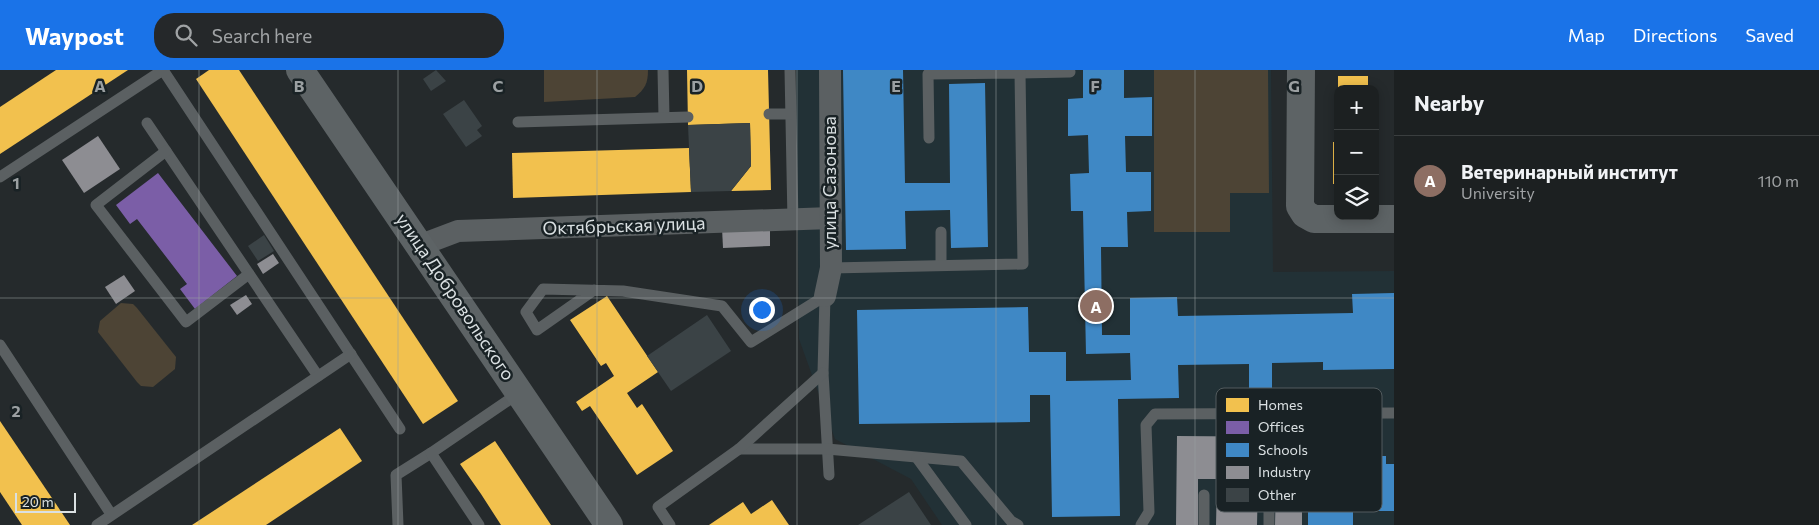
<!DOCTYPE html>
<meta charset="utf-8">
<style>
:root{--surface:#1c2021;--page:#25282a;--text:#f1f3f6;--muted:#a0a3a5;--line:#3a3e3f;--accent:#1a73e8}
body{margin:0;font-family:Commissioner,sans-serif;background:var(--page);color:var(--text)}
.controls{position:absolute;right:15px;top:15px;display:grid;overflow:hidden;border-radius:10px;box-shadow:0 2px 12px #0003}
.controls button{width:45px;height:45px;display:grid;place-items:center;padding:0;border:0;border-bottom:1px solid var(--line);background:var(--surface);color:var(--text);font:25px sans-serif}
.scale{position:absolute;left:15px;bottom:12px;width:61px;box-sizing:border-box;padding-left:5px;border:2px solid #dae0e2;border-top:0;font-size:14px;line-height:18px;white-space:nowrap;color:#dae0e2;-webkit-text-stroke:4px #192225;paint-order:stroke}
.you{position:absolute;left:761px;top:239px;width:18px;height:18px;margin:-12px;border:4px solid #fff;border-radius:50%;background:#1a73e8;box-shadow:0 0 0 8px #1a73e833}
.badge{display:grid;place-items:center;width:32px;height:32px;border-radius:50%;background:var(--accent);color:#fff;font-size:16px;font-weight:700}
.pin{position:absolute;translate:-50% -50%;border:2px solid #fff;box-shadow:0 1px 5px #0006}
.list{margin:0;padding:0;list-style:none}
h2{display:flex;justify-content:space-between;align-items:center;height:65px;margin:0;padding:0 20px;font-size:21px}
h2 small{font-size:16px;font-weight:400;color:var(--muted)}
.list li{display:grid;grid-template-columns:32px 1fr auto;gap:15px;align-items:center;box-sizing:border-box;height:90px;padding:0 20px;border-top:1px solid var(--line)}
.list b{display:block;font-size:19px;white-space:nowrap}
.list p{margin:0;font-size:16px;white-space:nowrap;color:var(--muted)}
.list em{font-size:16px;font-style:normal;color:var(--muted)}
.icon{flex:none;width:28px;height:28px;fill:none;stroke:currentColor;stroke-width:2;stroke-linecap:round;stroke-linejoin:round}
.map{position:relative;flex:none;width:1394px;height:455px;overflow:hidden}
header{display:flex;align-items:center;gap:30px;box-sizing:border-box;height:70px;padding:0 25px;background:var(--accent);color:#fff}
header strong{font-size:24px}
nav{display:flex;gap:28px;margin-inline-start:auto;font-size:18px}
.search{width:350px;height:45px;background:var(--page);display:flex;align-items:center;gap:12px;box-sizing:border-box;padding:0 18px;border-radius:20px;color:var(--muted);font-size:19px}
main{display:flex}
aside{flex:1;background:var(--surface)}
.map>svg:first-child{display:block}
.built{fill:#223136}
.green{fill:#4d4435}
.homes{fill:#f2c14e}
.offices{fill:#7b5ea7}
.schools{fill:#3f88c5}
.industry{fill:#8d8d92}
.building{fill:#3b4346}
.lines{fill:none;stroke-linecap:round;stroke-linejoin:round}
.lane{stroke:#5b6062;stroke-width:11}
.street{stroke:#5b6062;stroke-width:22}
.secondary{stroke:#5d6365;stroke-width:28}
.grid{fill:none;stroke:#9ba0a2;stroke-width:1;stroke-opacity:0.55}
.labels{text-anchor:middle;stroke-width:5;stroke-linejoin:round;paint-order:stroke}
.street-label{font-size:18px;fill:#dae0e2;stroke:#192225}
.key{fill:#192225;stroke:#535b5e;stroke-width:1}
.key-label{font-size:14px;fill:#dae0e2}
.grid-label{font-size:16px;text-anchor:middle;font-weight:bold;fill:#9ba0a2;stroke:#192225;stroke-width:5;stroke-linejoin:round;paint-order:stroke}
</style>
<header>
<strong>Waypost</strong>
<div class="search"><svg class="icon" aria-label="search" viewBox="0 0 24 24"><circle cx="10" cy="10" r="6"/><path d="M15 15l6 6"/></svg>Search here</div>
<nav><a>Map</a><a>Directions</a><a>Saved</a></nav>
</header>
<main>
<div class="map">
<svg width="1394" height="455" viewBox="0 0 1394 455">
<rect width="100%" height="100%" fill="#252a2c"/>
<polygon class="built" points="796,0 1271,0 1273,202 1394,201 1394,455 942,455 911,409 835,369 799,269"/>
<g class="green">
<path d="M 544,0 L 648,0 C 648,13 645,19 635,27 L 544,32 Z"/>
<polygon points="1154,0 1268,0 1269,123 1230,123 1230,162 1154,162"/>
<polygon points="121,233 133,234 137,238 176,287 175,299 153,317 141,316 137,312 98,262 100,251"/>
</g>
<g class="homes">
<polygon points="56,0 128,0 0,84 0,37"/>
<polygon points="209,0 239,0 458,331 423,354 196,9"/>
<polygon points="687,0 768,0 771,120 731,121 751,96 750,53 688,55"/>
<rect x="1338" y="6" width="30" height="13"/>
<rect x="1333" y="72" width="5" height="42"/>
<polygon points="689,78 691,122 513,128 512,83"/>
<polygon points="607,226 658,302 627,323 637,338 642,334 673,381 637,405 590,336 582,341 576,332 614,306 606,293 601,296 570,250"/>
<polygon points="0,351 56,434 70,455 22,455 0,422"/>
<polygon points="340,358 362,391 266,455 192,455"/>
<polygon points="495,371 551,455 501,455 481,424 460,394"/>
<polygon points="772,430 789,455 709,455 743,432 751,444"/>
</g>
<polygon class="offices" points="158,103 237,206 195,239 180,219 187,214 137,149 130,154 116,135"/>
<g class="schools">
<polygon points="843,0 903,0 905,113 950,113 949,14 985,13 988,177 951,178 950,140 905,141 906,179 846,180"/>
<polygon points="1083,0 1124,0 1124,28 1152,27 1152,66 1125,66 1126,102 1151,102 1151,141 1127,142 1128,177 1101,177 1102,265 1130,265 1130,228 1177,227 1178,246 1353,243 1352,224 1394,223 1394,299 1323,300 1323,292 1272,293 1272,322 1249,322 1249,294 1178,295 1179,328 1118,329 1120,446 1052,447 1050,325 1030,325 1030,352 859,354 857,240 1028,237 1029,282 1066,282 1066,311 1131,310 1130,283 1086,284 1083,141 1071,141 1070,104 1089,103 1088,65 1068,66 1068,29 1083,28"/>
<polygon points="1361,386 1386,386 1386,394 1394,394 1394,441 1353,441 1353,455 1308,455 1308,435 1340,435 1340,395 1361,395"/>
</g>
<g class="industry">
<polygon points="98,66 120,99 84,123 62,90"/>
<polygon points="770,157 770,176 723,178 722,158"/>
<polygon points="273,184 279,193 263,204 257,194"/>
<polygon points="124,205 135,221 116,234 105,217"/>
<polygon points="246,225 252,234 237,245 230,235"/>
<polygon points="1177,366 1317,367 1316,413 1302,413 1302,455 1275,455 1276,410 1258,410 1257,455 1216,455 1217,409 1198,409 1198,455 1176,455"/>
</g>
<g class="building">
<polygon points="436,0 446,11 431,21 423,9"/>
<polygon points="464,30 482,56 477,60 482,66 466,77 443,44"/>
<polygon points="750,53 751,96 731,121 691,122 688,55"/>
<polygon points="264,165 274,181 258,191 248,176"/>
<polygon points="707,245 731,281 671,321 647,286"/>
<polygon points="909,422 931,455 858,455"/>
</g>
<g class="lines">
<g class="lane">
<polyline points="663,0 664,47"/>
<polyline points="790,0 793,151"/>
<polyline points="1020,3 1070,2"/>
<polyline points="769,44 790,44"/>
<polyline points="518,52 688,47"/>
<polyline points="147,53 318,306"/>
<polyline points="166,81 96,135 186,252 249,204"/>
<polyline points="0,107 163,0 400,359"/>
<polyline points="941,162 941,195"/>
<polyline points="831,198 1023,194 1020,3 928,4 929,68"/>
<polyline points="594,220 537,260 526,242 543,219 623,221 722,236 751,272 825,226"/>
<polyline points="825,226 823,303 829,405"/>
<polyline points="0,275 111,444"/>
<polyline points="739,379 827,379 961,391 1011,451 1018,455"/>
<polyline points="917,388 966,455"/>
<polyline points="97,455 351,284"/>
<polyline points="398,455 396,405 431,383"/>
<polyline points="479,455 431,383 519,323"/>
<polyline points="670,455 658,437 739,379 823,303"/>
<polyline points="1141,455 1149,442 1146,355 1155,344 1394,343"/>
<polyline points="1204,455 1204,425"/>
<polyline points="1269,455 1269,431"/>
</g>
<g class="street">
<polyline points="421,175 458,161 831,148"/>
<polyline points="825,226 831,198 830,0"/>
</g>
<g class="secondary">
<polyline points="300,0 609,455"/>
<polyline points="1301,0 1300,136 1305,144 1314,149 1394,149"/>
</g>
</g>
<path class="grid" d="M 199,0 L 199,455M 398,0 L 398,455M 597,0 L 597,455M 797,0 L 797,455M 996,0 L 996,455M 1195,0 L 1195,455M 0,228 L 1394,228"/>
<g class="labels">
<g class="street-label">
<text transform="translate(830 113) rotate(-90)" y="6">улица Сазонова</text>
<text transform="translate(624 156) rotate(-2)" y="6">Октябрьская улица</text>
<text transform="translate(455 227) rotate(56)" y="6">улица Добровольского</text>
</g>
</g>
<rect x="1216" y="318" width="166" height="124" rx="8" class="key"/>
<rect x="1226" y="328" width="23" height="14" fill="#f2c14e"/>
<rect x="1226" y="351" width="23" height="13" fill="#7b5ea7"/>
<rect x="1226" y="373" width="23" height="14" fill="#3f88c5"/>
<rect x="1226" y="396" width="23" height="13" fill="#8d8d92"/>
<rect x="1226" y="418" width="23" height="14" fill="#3b4346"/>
<g class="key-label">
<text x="1258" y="340">Homes</text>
<text x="1258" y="362">Offices</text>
<text x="1258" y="385">Schools</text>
<text x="1258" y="407">Industry</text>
<text x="1258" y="430">Other</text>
</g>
<g class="grid-label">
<text x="100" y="22">A</text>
<text x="299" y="22">B</text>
<text x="498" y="22">C</text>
<text x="697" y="22">D</text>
<text x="896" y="22">E</text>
<text x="1095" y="22">F</text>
<text x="1294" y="22">G</text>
<text x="16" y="119">1</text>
<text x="16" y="347">2</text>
</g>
</svg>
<div class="controls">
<button>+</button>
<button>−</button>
<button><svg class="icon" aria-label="layers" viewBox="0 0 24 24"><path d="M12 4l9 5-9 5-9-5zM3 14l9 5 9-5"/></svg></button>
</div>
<div class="scale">20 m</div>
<div class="you"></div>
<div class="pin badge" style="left:1096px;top:236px;background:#8d6e63">A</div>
</div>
<aside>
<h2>Nearby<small></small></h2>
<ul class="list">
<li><span class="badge" style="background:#8d6e63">A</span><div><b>Ветеринарный институт</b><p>University</p></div><em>110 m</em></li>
</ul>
</aside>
</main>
